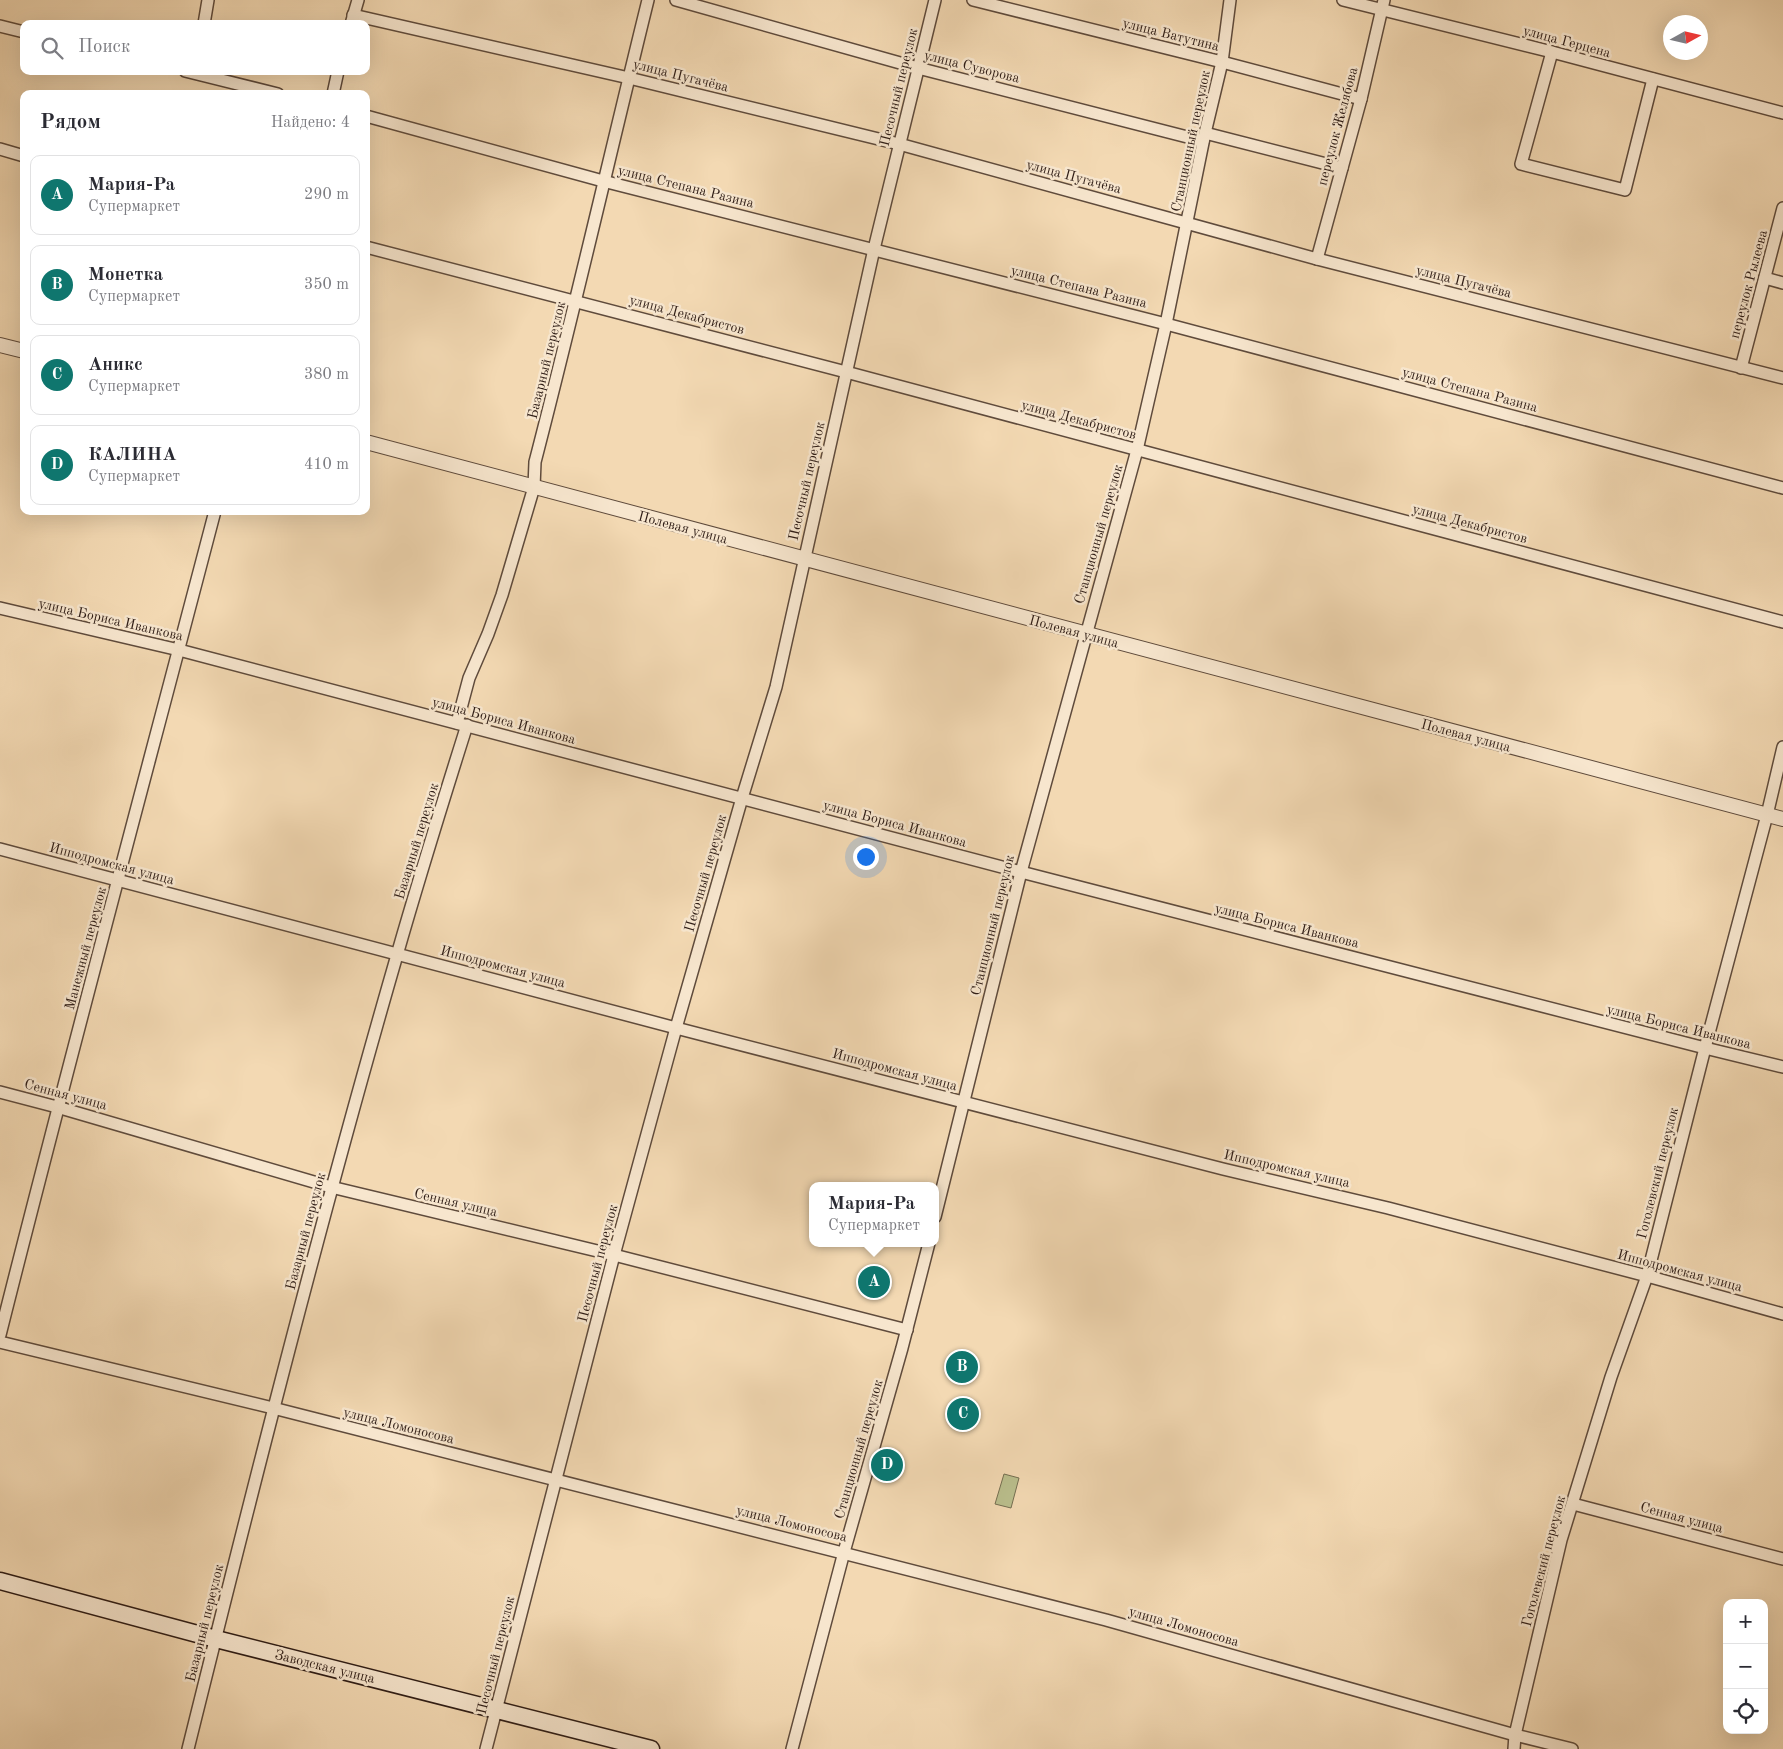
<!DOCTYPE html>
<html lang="ru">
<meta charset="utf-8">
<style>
:root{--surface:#fff;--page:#f2f2f3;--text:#2b2b33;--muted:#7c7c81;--line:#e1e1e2;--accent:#0f766e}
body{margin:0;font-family:"Old Standard TT",serif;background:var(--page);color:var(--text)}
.controls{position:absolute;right:15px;bottom:15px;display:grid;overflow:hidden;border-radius:10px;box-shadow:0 5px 20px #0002}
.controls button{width:45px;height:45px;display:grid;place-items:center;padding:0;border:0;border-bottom:1px solid var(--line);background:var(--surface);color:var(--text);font:25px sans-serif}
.compass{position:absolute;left:1663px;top:15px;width:45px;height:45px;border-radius:50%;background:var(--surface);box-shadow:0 5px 20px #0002;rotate:82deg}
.you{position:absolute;left:865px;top:856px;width:18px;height:18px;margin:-12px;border:4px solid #fff;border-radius:50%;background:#1a73e8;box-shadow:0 0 0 8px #1a73e833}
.badge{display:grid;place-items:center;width:32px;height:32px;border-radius:50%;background:var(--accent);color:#fff;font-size:16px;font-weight:700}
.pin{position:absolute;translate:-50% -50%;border:2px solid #fff;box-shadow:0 1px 5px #0006}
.popup{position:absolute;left:809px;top:1182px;width:130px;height:65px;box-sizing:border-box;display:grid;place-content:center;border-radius:10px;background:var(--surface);filter:drop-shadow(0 1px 4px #0005);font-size:16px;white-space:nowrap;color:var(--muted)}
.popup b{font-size:19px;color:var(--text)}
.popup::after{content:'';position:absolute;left:50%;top:100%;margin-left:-10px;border:10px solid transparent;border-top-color:var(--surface)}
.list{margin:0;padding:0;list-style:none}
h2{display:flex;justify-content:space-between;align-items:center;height:65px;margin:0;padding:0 20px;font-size:21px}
h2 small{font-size:16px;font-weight:400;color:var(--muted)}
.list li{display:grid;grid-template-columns:32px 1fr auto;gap:15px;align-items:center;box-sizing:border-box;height:80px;margin:0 10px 10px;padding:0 10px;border:1px solid var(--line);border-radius:10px}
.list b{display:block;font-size:19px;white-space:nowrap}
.list p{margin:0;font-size:16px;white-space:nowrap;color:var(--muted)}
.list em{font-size:16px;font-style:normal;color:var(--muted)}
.icon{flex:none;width:28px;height:28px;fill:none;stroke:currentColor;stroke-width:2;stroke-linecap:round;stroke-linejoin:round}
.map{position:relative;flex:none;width:1783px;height:1749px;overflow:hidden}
.search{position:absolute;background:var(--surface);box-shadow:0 5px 20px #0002;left:20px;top:20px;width:350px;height:55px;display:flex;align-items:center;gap:12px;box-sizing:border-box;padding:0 18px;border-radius:10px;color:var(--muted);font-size:19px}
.panel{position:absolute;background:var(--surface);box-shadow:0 5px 20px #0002;left:20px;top:90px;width:350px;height:425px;border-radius:10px}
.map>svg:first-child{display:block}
.green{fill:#babf8d;stroke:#746e51}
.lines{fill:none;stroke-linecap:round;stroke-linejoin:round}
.minor-casing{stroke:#5f4b3c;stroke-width:14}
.tertiary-casing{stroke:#5f4b3c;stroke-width:16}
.secondary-casing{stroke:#2e1c15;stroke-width:19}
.minor{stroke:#f7e6ce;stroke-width:11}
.tertiary{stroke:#f7e6ce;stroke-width:14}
.secondary{stroke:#f7e6ce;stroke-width:16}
.labels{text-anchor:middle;stroke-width:5;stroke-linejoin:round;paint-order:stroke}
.street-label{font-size:14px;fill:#2e1c15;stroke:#f7e6ce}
</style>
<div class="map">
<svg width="1783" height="1749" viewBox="0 0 1783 1749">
<rect width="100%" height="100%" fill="#f3d9b3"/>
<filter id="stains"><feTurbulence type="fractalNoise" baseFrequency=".004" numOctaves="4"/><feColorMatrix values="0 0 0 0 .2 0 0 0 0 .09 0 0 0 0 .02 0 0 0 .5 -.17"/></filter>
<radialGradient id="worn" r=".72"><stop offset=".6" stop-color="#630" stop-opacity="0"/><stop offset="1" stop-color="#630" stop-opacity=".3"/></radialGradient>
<polygon class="green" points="1004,1474 1019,1478 1011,1508 995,1504"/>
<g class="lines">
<defs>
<g id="minor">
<polyline points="676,0 918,68 1203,141"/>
<polyline points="973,0 1222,62 1361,99"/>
<polyline points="1343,0 1552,52 1783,113"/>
<polyline points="353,15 629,78 899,144 1317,259 1783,378"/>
<polyline points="204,24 208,0"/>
<polyline points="351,24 358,0"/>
<polyline points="0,26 24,32"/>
<polyline points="1552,52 1521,164 1625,190 1653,79"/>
<polyline points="185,71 278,94"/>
<polyline points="333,94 338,71"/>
<polyline points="366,116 603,181 1166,324 1783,488"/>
<polyline points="1205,133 1342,168"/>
<polyline points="0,149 24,156"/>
<polyline points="366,247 846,372 1783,622"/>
<polyline points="1317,259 1361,99 1384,0"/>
<polyline points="1765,278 1783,283"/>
<polyline points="1741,368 1783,208"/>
<polyline points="0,608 179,650 1021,872 1705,1048 1783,1067"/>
<path d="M 457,723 L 469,678 L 488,634 L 502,595 L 534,487 L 535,462 C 575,308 610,154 648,0"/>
<polyline points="0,849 676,1028 1223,1169 1388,1208 1647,1276 1783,1314"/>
<polyline points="0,1092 57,1107 331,1187 614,1255 907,1330"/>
<polyline points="935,1217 1021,872 1137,450 1166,324 1205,133 1222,62 1230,0"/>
<path d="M 0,1335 C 69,1060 143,786 215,511"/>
<polyline points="0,1342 273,1408 1106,1620 1515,1735 1572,1749"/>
<polyline points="1573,1504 1783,1559"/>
<path d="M 188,1749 C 254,1483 321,1218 397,955 C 419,878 443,801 467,725"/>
<polyline points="486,1749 614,1255 676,1028 742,798 776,687 874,249 935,0"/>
<polyline points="792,1749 844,1552 902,1348 929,1243"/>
<polyline points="1514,1749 1515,1735 1561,1540 1611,1377 1647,1276 1705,1048 1767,815 1783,747"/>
</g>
<g id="tertiary">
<polyline points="0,345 24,351"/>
<polyline points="366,442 1783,819"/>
</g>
<polyline id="secondary" points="0,1581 216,1639 651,1749"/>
</defs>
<use href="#minor" class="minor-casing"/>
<use href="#tertiary" class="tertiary-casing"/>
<use href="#secondary" class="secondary-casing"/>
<use href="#minor" class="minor"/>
<use href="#tertiary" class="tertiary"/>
<use href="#secondary" class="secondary"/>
</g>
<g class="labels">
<g class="street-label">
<text transform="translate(1171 34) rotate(14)" y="5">улица Ватутина</text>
<text transform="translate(1567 41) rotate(15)" y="5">улица Герцена</text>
<text transform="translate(972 66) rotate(14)" y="5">улица Суворова</text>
<text transform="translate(681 75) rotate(14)" y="5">улица Пугачёва</text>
<text transform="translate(898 87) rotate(-76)" y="5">Песочный переулок</text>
<text transform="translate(1337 126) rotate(-75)" y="5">переулок Желябова</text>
<text transform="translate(1190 141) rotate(-78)" y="5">Станционный переулок</text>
<text transform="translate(1074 176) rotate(15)" y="5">улица Пугачёва</text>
<text transform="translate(686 186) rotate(14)" y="5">улица Степана Разина</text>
<text transform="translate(1464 281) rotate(14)" y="5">улица Пугачёва</text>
<text transform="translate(1748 284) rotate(-75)" y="5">переулок Рылеева</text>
<text transform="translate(1079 286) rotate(14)" y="5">улица Степана Разина</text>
<text transform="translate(687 314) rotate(15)" y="5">улица Декабристов</text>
<text transform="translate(546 360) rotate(-76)" y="5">Базарный переулок</text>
<text transform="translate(1470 389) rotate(15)" y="5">улица Степана Разина</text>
<text transform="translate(1079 419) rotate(15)" y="5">улица Декабристов</text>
<text transform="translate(806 481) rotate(-77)" y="5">Песочный переулок</text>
<text transform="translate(1470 523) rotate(15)" y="5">улица Декабристов</text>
<text transform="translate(683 527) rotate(15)" y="5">Полевая улица</text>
<text transform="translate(1098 534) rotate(-74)" y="5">Станционный переулок</text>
<text transform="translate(111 619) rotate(13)" y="5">улица Бориса Иванкова</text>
<text transform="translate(1074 631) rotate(15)" y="5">Полевая улица</text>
<text transform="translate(504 720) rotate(15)" y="5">улица Бориса Иванкова</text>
<text transform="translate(1466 735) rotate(15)" y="5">Полевая улица</text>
<text transform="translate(895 823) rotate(15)" y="5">улица Бориса Иванкова</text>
<text transform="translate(416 841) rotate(-73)" y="5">Базарный переулок</text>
<text transform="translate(112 863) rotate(15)" y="5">Ипподромская улица</text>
<text transform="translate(705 873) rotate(-74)" y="5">Песочный переулок</text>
<text transform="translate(992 925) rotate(-76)" y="5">Станционный переулок</text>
<text transform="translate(1287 925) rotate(14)" y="5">улица Бориса Иванкова</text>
<text transform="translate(85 948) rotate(-75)" y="5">Манежный переулок</text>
<text transform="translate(503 966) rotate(15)" y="5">Ипподромская улица</text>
<text transform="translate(1679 1026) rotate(14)" y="5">улица Бориса Иванкова</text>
<text transform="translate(895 1069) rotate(15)" y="5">Ипподромская улица</text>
<text transform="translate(66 1094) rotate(15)" y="5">Сенная улица</text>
<text transform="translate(1287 1168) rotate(13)" y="5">Ипподромская улица</text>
<text transform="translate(1657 1173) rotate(-76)" y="5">Гоголевский переулок</text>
<text transform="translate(456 1202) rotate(13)" y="5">Сенная улица</text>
<text transform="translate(305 1231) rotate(-75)" y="5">Базарный переулок</text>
<text transform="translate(597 1263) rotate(-75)" y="5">Песочный переулок</text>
<text transform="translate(1680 1270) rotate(15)" y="5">Ипподромская улица</text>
<text transform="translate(399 1425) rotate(14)" y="5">улица Ломоносова</text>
<text transform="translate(858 1449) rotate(-74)" y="5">Станционный переулок</text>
<text transform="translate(1682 1517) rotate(15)" y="5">Сенная улица</text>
<text transform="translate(792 1523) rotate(14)" y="5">улица Ломоносова</text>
<text transform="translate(1543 1561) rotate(-75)" y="5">Гоголевский переулок</text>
<text transform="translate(204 1623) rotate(-76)" y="5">Базарный переулок</text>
<text transform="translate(1184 1626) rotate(16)" y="5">улица Ломоносова</text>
<text transform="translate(495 1655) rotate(-76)" y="5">Песочный переулок</text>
<text transform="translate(325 1666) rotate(14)" y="5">Заводская улица</text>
</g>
</g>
<rect width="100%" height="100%" filter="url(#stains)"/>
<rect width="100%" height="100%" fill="url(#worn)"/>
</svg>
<div class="controls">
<button>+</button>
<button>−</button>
<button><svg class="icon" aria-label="locate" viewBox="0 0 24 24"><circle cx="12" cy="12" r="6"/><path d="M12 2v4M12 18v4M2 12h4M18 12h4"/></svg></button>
</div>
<svg class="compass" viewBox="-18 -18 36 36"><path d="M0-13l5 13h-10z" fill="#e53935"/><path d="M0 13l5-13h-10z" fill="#7c7c81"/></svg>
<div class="you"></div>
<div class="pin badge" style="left:874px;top:1282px">A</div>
<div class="popup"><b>Мария-Ра</b>Супермаркет</div>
<div class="pin badge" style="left:962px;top:1367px">B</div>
<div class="pin badge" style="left:963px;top:1414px">C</div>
<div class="pin badge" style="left:887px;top:1465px">D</div>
<div class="search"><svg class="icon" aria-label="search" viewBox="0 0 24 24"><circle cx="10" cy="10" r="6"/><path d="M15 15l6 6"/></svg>Поиск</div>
<section class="panel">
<h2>Рядом<small>Найдено: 4</small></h2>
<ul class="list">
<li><span class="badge">A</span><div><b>Мария-Ра</b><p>Супермаркет</p></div><em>290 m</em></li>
<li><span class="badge">B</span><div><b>Монетка</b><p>Супермаркет</p></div><em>350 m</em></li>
<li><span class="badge">C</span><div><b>Аникс</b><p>Супермаркет</p></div><em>380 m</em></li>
<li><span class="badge">D</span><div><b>КАЛИНА</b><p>Супермаркет</p></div><em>410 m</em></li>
</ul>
</section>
</div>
